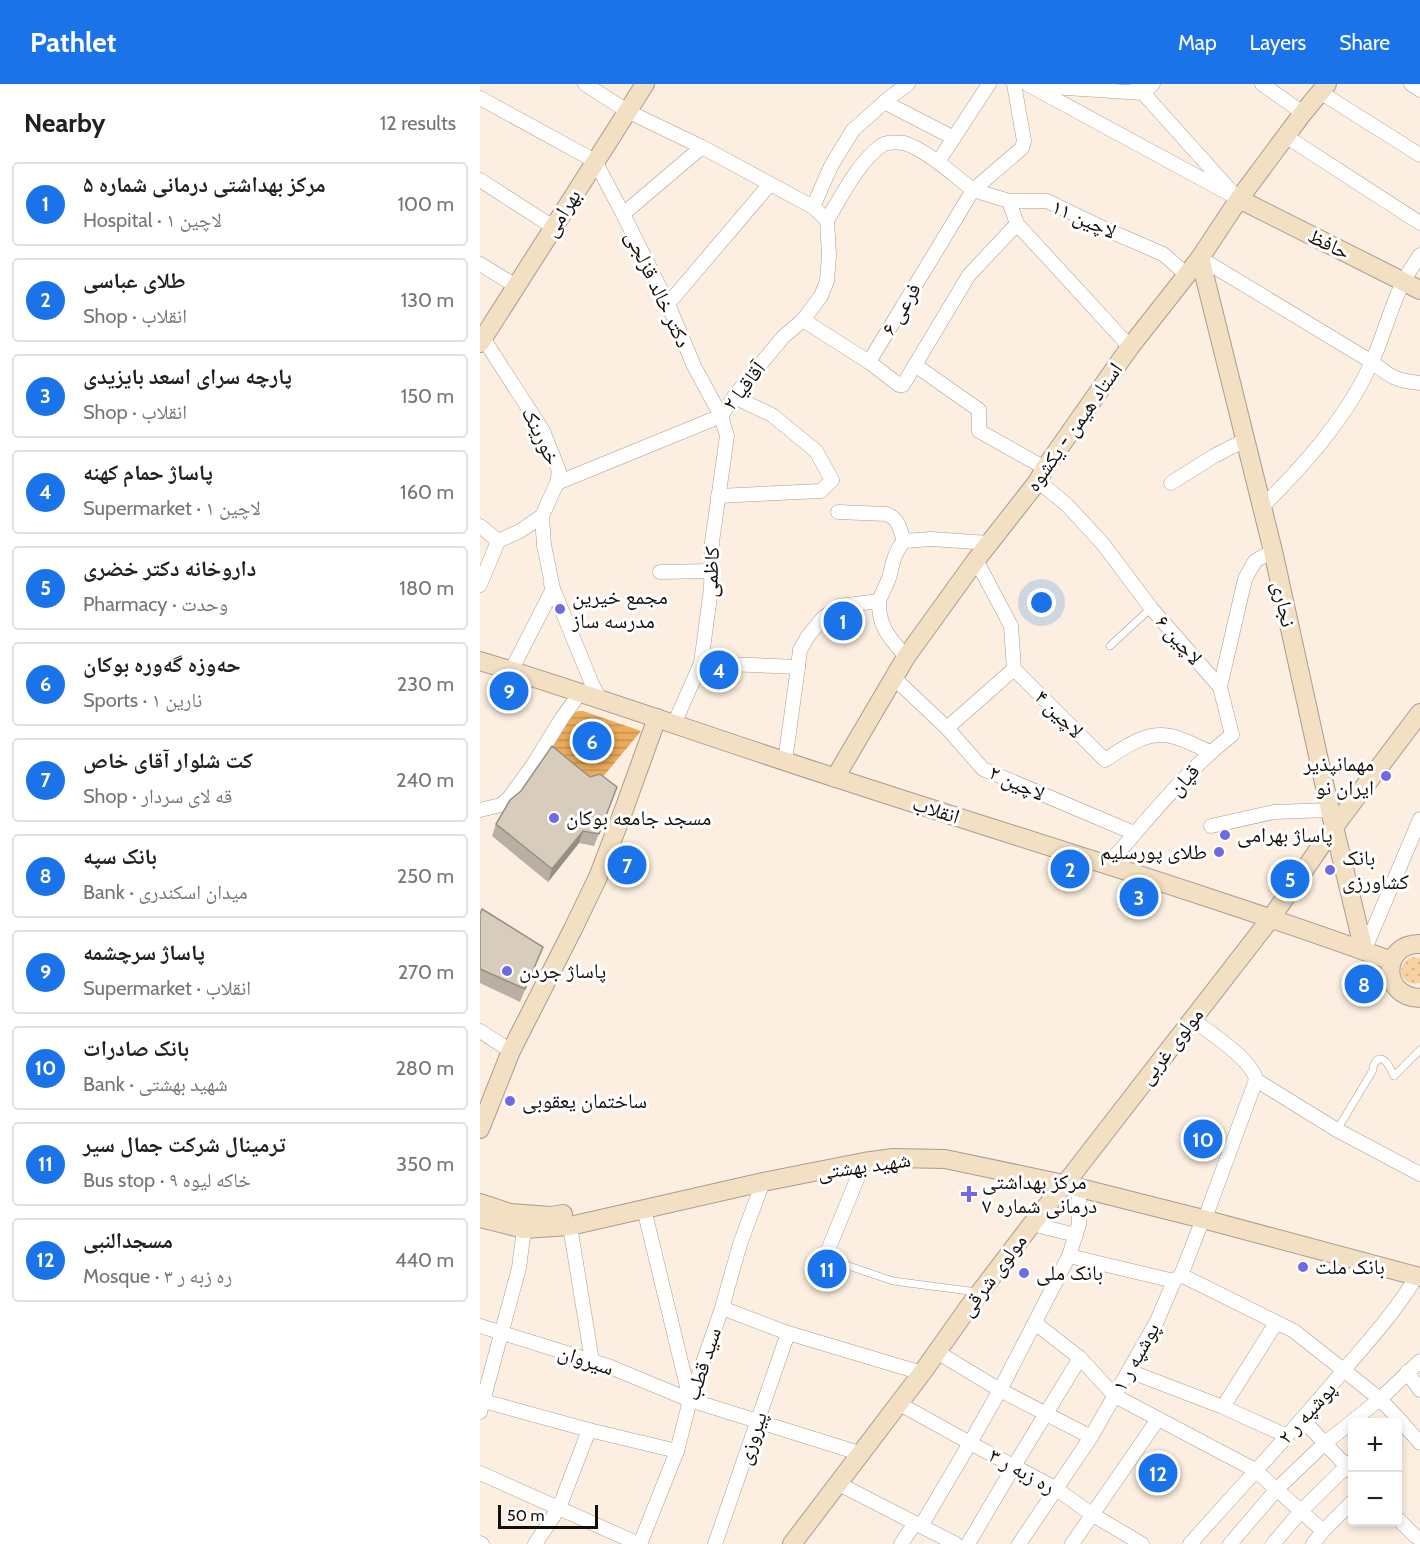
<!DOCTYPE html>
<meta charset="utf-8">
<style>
:root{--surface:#fff;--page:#f2f2f2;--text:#202124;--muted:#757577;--line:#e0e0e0;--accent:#1a73e8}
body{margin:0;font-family:Cabin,"Noto Naskh Arabic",sans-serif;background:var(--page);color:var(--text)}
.controls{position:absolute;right:18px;bottom:18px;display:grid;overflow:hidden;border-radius:6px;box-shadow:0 3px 9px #0003}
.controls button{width:54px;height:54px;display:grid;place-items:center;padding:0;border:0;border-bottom:2px solid var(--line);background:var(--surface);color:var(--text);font:30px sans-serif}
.scale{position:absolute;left:18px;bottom:15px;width:100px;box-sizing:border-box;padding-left:6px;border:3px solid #130f0a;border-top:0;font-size:16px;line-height:21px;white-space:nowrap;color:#130f0a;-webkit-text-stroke:4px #fff;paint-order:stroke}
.you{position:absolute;left:562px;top:519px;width:21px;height:21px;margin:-15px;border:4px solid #fff;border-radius:50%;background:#1a73e8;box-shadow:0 0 0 9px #1a73e833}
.badge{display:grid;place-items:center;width:39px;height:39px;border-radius:50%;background:var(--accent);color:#fff;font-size:20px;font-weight:700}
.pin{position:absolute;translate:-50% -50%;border:3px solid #fff;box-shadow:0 2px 6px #0006}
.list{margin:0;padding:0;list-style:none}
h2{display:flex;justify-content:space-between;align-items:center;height:78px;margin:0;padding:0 24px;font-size:26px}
h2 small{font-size:20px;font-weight:400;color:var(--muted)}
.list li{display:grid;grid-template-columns:39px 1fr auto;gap:18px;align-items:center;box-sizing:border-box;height:84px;margin:0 12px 12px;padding:0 12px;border:2px solid var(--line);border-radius:6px}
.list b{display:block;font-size:22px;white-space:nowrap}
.list p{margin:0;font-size:20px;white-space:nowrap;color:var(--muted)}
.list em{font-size:20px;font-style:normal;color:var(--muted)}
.map{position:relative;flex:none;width:940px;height:1460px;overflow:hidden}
header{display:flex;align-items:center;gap:36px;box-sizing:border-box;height:84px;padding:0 30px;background:var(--accent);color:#fff}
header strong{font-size:28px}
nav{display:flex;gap:33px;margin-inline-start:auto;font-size:21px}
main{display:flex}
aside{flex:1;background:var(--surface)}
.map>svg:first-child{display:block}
.grass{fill:url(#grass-dots)}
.water{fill:url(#water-rules)}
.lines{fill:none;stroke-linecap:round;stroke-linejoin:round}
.lane-casing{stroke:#a99d90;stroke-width:8}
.street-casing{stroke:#a99d90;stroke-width:15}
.secondary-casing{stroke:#a99d90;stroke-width:20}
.lane{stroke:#fff;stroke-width:7}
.street{stroke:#fff;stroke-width:14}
.secondary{stroke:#f3dfc1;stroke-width:18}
.wall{fill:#baafa3}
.shaded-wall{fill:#978f84}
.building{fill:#d8ccbd;stroke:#978f84;stroke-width:1.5}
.poi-dot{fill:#6f69e3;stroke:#fff;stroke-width:2}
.labels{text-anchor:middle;stroke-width:6;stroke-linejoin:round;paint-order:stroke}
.street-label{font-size:21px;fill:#130f0a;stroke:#fff}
.poi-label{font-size:21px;fill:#130f0a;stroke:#fff;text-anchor:start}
</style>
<header>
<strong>Pathlet</strong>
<nav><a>Map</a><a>Layers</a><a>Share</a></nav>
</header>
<main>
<aside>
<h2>Nearby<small>12 results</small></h2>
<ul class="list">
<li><span class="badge">1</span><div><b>مرکز بهداشتی درمانی شماره ۵</b><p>Hospital · لاچین ۱</p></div><em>100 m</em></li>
<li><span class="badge">2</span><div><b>طلای عباسی</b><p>Shop · انقلاب</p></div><em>130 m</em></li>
<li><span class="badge">3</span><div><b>پارچه سرای اسعد بایزیدی</b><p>Shop · انقلاب</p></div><em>150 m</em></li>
<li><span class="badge">4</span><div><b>پاساژ حمام کهنه</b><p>Supermarket · لاچین ۱</p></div><em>160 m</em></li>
<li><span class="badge">5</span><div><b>داروخانه دکتر خضری</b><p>Pharmacy · وحدت</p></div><em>180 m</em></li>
<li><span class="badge">6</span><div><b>حه‌وزه گه‌وره بوکان</b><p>Sports · نارین ۱</p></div><em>230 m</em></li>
<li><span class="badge">7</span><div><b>کت شلوار آقای خاص</b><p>Shop · قه لای سردار</p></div><em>240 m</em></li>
<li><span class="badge">8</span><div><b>بانک سپه</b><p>Bank · میدان اسکندری</p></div><em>250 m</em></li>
<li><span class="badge">9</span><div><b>پاساژ سرچشمه</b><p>Supermarket · انقلاب</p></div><em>270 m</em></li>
<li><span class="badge">10</span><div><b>بانک صادرات</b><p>Bank · شهید بهشتی</p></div><em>280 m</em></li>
<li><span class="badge">11</span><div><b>ترمینال شرکت جمال سیر</b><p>Bus stop · خاکه لیوه ۹</p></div><em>350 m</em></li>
<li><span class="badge">12</span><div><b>مسجدالنبی</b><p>Mosque · ره زبه ر ۳</p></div><em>440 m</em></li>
</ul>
</aside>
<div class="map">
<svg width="940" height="1460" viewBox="0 0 940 1460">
<defs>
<pattern id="grass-dots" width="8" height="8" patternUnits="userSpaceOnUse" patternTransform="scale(1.5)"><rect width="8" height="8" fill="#f9d2a4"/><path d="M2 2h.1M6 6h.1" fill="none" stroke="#d5b38c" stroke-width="1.8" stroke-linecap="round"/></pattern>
<pattern id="water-rules" width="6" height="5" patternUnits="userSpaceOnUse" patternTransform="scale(1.5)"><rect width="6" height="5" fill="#ebac5a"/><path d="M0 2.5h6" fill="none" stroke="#c9934d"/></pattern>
</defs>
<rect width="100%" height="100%" fill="#fcefe1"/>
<path class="grass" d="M 933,873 L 940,874 L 940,899 C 920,904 913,880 933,873 Z"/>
<polygon class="water" points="98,627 103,627 161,647 117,700 64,668 93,630"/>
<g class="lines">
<defs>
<g id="lane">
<polyline points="630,562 671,524"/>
<path d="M 857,1046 L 893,986 C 893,979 899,970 906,978 C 909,981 912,988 914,992 L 940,966"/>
<polyline points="345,1174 413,1197 497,1208"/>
</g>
<g id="street">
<polyline points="547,0 759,115"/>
<polyline points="657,0 663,9 751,107"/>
<polyline points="782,0 823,29"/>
<polyline points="931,0 940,6"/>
<polyline points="556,2 663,9 673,0"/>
<polyline points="840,8 940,71"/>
<polyline points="0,14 115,77 143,130 188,220 214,282 241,332 247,352 232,458 231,505 221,579 194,640"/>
<polyline points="404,18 474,54"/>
<polyline points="807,53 940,139"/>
<polyline points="458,78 509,0"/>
<polyline points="0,96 73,143"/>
<polyline points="333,123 351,82 373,46 409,14 428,0"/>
<polyline points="143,130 222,63"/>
<path d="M 347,136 C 362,112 378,78 402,61 C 406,58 418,58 424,59 C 445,65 475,92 493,106 L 542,64 L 544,57 L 534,0"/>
<polyline points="537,140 650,263"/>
<path d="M 720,174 L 892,278 C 911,293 916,297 940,299"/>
<polyline points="0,180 36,202"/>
<polyline points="188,220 290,100"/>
<polyline points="323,236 389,278 493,106 529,117 567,117 625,145 683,170 706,190"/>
<polyline points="389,278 419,301 423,301 489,191 537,140 529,117"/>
<polyline points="435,281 499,326 499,347 565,384"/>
<polyline points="558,397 587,421 623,460 671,524 740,603 765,495 775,477 793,467"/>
<polyline points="77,399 241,332 256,310 303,253 323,236 341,212 347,197 349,171 347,136 333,123 222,63 147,27 105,0"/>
<polyline points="691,399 734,372 765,356"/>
<polyline points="238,412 341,407 352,396 336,367 292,331 254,313"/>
<path d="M 782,423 C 824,381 866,335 891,280 C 903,254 910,225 923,198 C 928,189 934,180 940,171"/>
<path d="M 358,428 L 406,430 C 419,434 420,446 424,457"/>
<polyline points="0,442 18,457"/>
<polyline points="424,457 451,455 509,459"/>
<path d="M 496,476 L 531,542 L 534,585 L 625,676 C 645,663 666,647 690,652 C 703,654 718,663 730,668"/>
<polyline points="180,488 232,487"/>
<polyline points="71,500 112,600 120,615"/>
<polyline points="0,501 18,457 40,447 62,432 77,399 79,387 63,347 3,254"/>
<path d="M 399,517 C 398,543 410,554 426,573"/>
<path d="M 221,579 L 318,583 L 320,566 L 328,552 L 343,534 L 360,522 L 399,517 C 402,509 406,502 409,494 C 413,480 414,468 424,457"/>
<polyline points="31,587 73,505 64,461 62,432"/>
<polyline points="414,594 467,644 503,685 654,749"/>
<polyline points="467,644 534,585"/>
<polyline points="305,677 318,583"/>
<polyline points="0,726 21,721 29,714 53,681 82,634 100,609"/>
<polyline points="731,742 794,728 850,726"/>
<path d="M 627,781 C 667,737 704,688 752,651 L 740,603"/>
<polyline points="884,867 940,735"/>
<path d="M 712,935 C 730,949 772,975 776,996 L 857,1046 L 940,1090"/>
<polyline points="0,947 31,967"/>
<polyline points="164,1125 210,1315"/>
<polyline points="728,1126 776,996"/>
<polyline points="552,1140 596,1151"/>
<polyline points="90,1142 112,1277"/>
<polyline points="589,1172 694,1197"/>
<polyline points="342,1181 384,1078"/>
<polyline points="701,1191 814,1247 900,1315 918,1334 914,1338"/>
<polyline points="242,1224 308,1249 442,1289"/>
<polyline points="555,1239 600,1274 635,1312 775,1386 843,1447"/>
<polyline points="0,1242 128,1282 210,1316 379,1369"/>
<polyline points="457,1268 520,1306 611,1353"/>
<polyline points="649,1287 743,1323 807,1352"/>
<polyline points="927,1288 940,1306"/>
<polyline points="0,1316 109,1346 197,1367"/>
<polyline points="418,1319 490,1359 575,1404 613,1431 662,1460"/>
<polyline points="743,1323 796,1239"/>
<polyline points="0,1328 39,1184 44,1145"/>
<polyline points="918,1334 940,1359"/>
<polyline points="823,1336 872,1388"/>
<polyline points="0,1389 159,1460"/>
<polyline points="357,1399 476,1460"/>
<polyline points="918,1435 935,1452 940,1455"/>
<polyline points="441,1442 490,1359 520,1306 589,1172 599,1140 599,1110 586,1101"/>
<polyline points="0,1459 2,1460"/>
<polyline points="55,1460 79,1424 109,1346"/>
<polyline points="160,1460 197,1367 210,1316 242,1224 260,1160 283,1098"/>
<polyline points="235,1460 308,1249"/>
<polyline points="421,1460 435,1439"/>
<polyline points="488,1460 534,1382 600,1274"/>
<polyline points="539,1460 611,1353 677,1237 694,1197 701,1191 723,1135"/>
<polyline points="592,1460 678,1335"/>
<path d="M 710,1460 C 763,1400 818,1342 869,1280 C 893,1252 918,1224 936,1193"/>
<polyline points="750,1460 797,1405 844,1360 900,1315 940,1277"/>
<polyline points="793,1460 821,1427 872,1377"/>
<polyline points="833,1460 843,1447 872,1418"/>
</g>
<g id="secondary">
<polyline points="759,115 940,206"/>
<polyline points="720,174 793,467 850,726 884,867"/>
<polyline points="0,259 165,0"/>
<path d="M 0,577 C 119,613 235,655 353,693 C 539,754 728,810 912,877"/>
<polyline points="355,694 426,573 496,476 558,397 565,384 650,263 720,174 759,115 823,29 847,0"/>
<path d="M 940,860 C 901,859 900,913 940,914"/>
<polyline points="0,1045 31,967 94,843 118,793 143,728 177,634"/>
<polyline points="0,1119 30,1129 71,1132 83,1130"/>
<polyline points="0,1134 44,1145 90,1142 283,1098 384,1078 413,1074 465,1075 584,1100 723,1135 940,1193"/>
<polyline points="312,1460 442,1289 488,1224 552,1140 592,1091 791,834 854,743 940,629"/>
</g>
</defs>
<use href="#lane" class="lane-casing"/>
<use href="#street" class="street-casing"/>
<use href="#secondary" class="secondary-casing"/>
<use href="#lane" class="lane"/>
<use href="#street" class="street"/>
<use href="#secondary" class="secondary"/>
</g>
<g class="wall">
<polygon points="110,693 137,703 114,762 99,759 68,798 12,752 16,740"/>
<polygon points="0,830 58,875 40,918 0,899"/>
</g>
<polygon class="shaded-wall" points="103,747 99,759 68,798 72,785"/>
<g class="building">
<polygon points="72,662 110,693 120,690 137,703 119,750 103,747 72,785 16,740 30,716 41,707"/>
<polygon points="2,825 63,863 45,905 0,885 0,830"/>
</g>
<g class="poi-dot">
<circle cx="80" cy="525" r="6"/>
<circle cx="906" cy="692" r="6"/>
<circle cx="74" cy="734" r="6"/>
<circle cx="745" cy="751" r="6"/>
<circle cx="739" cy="768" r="6"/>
<circle cx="850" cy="786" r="6"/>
<circle cx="27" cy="887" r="6"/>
<circle cx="30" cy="1017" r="6"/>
<path d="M486 1101h6v6h6v6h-6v6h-6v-6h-6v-6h6z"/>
<circle cx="823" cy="1183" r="6"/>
<circle cx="544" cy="1189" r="6"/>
</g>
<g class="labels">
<g class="street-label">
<text transform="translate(82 129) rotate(-58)" y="7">بهرامی</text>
<text transform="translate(604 135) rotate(24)" y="7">لاچین ۱۱</text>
<text transform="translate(849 160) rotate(26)" y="7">حافظ</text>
<text transform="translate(178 205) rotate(65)" y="7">دکتر خالد قزلجی</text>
<text transform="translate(421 225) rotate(-59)" y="7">فرعی ۶</text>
<text transform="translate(264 302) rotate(-52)" y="7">آقاقیا ۲</text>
<text transform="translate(594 343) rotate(-55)" y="7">استاد هیمن - یکشوه</text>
<text transform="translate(61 352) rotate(64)" y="7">خورینک</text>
<text transform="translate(231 488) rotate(-87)" y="7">کاظمی</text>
<text transform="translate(804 520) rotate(78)" y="7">نجاری</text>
<text transform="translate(699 556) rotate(49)" y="7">لاچین ۶</text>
<text transform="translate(579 630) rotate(45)" y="7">لاچین ۴</text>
<text transform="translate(704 696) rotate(-47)" y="7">قپان</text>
<text transform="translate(537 699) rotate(24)" y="7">لاچین ۲</text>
<text transform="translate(456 726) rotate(18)" y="7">انقلاب</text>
<text transform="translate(691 962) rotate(-52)" y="7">مولوی غربی</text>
<text transform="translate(384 1082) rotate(-8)" y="7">شهید بهشتی</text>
<text transform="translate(513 1191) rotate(-53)" y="7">مولوی شرقی</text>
<text transform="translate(656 1273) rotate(-61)" y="7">۱ پوشپه ر</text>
<text transform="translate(106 1276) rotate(18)" y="7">سیروان</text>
<text transform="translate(223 1280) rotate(-72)" y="7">سید قطب</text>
<text transform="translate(827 1329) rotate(-48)" y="7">پوشپه ر ۲</text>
<text transform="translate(272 1354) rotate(-71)" y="7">پیروزی</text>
<text transform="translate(542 1387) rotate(29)" y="7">ره زبه ر ۳</text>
</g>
<g class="poi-label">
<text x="92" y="520">مجمع خیرین<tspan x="92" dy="24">مدرسه ساز</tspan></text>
<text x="894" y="687" text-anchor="end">مهمانپذیر<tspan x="894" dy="24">ایران نو</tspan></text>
<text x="86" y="741">مسجد جامعه بوکان</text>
<text x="757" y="758">پاساژ بهرامی</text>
<text x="727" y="775" text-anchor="end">طلای پورسلیم</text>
<text x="862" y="781">بانک<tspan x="862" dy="24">کشاورزی</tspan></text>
<text x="39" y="894">پاساژ جردن</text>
<text x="42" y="1024">ساختمان یعقوبی</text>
<text x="502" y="1105">مرکز بهداشتی<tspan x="502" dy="24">درمانی شماره ۷</tspan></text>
<text x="835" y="1190">بانک ملت</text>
<text x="556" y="1196">بانک ملی</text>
</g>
</g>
</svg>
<div class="controls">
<button>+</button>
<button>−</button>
</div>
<div class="scale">50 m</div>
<div class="you"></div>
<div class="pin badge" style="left:363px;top:537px">1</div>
<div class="pin badge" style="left:590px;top:785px">2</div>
<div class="pin badge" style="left:659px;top:813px">3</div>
<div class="pin badge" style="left:239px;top:586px">4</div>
<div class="pin badge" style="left:810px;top:795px">5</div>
<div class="pin badge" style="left:112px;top:657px">6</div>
<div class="pin badge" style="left:147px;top:781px">7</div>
<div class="pin badge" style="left:884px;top:900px">8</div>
<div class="pin badge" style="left:29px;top:607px">9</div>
<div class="pin badge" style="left:723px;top:1055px">10</div>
<div class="pin badge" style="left:347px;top:1185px">11</div>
<div class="pin badge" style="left:678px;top:1389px">12</div>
</div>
</main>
